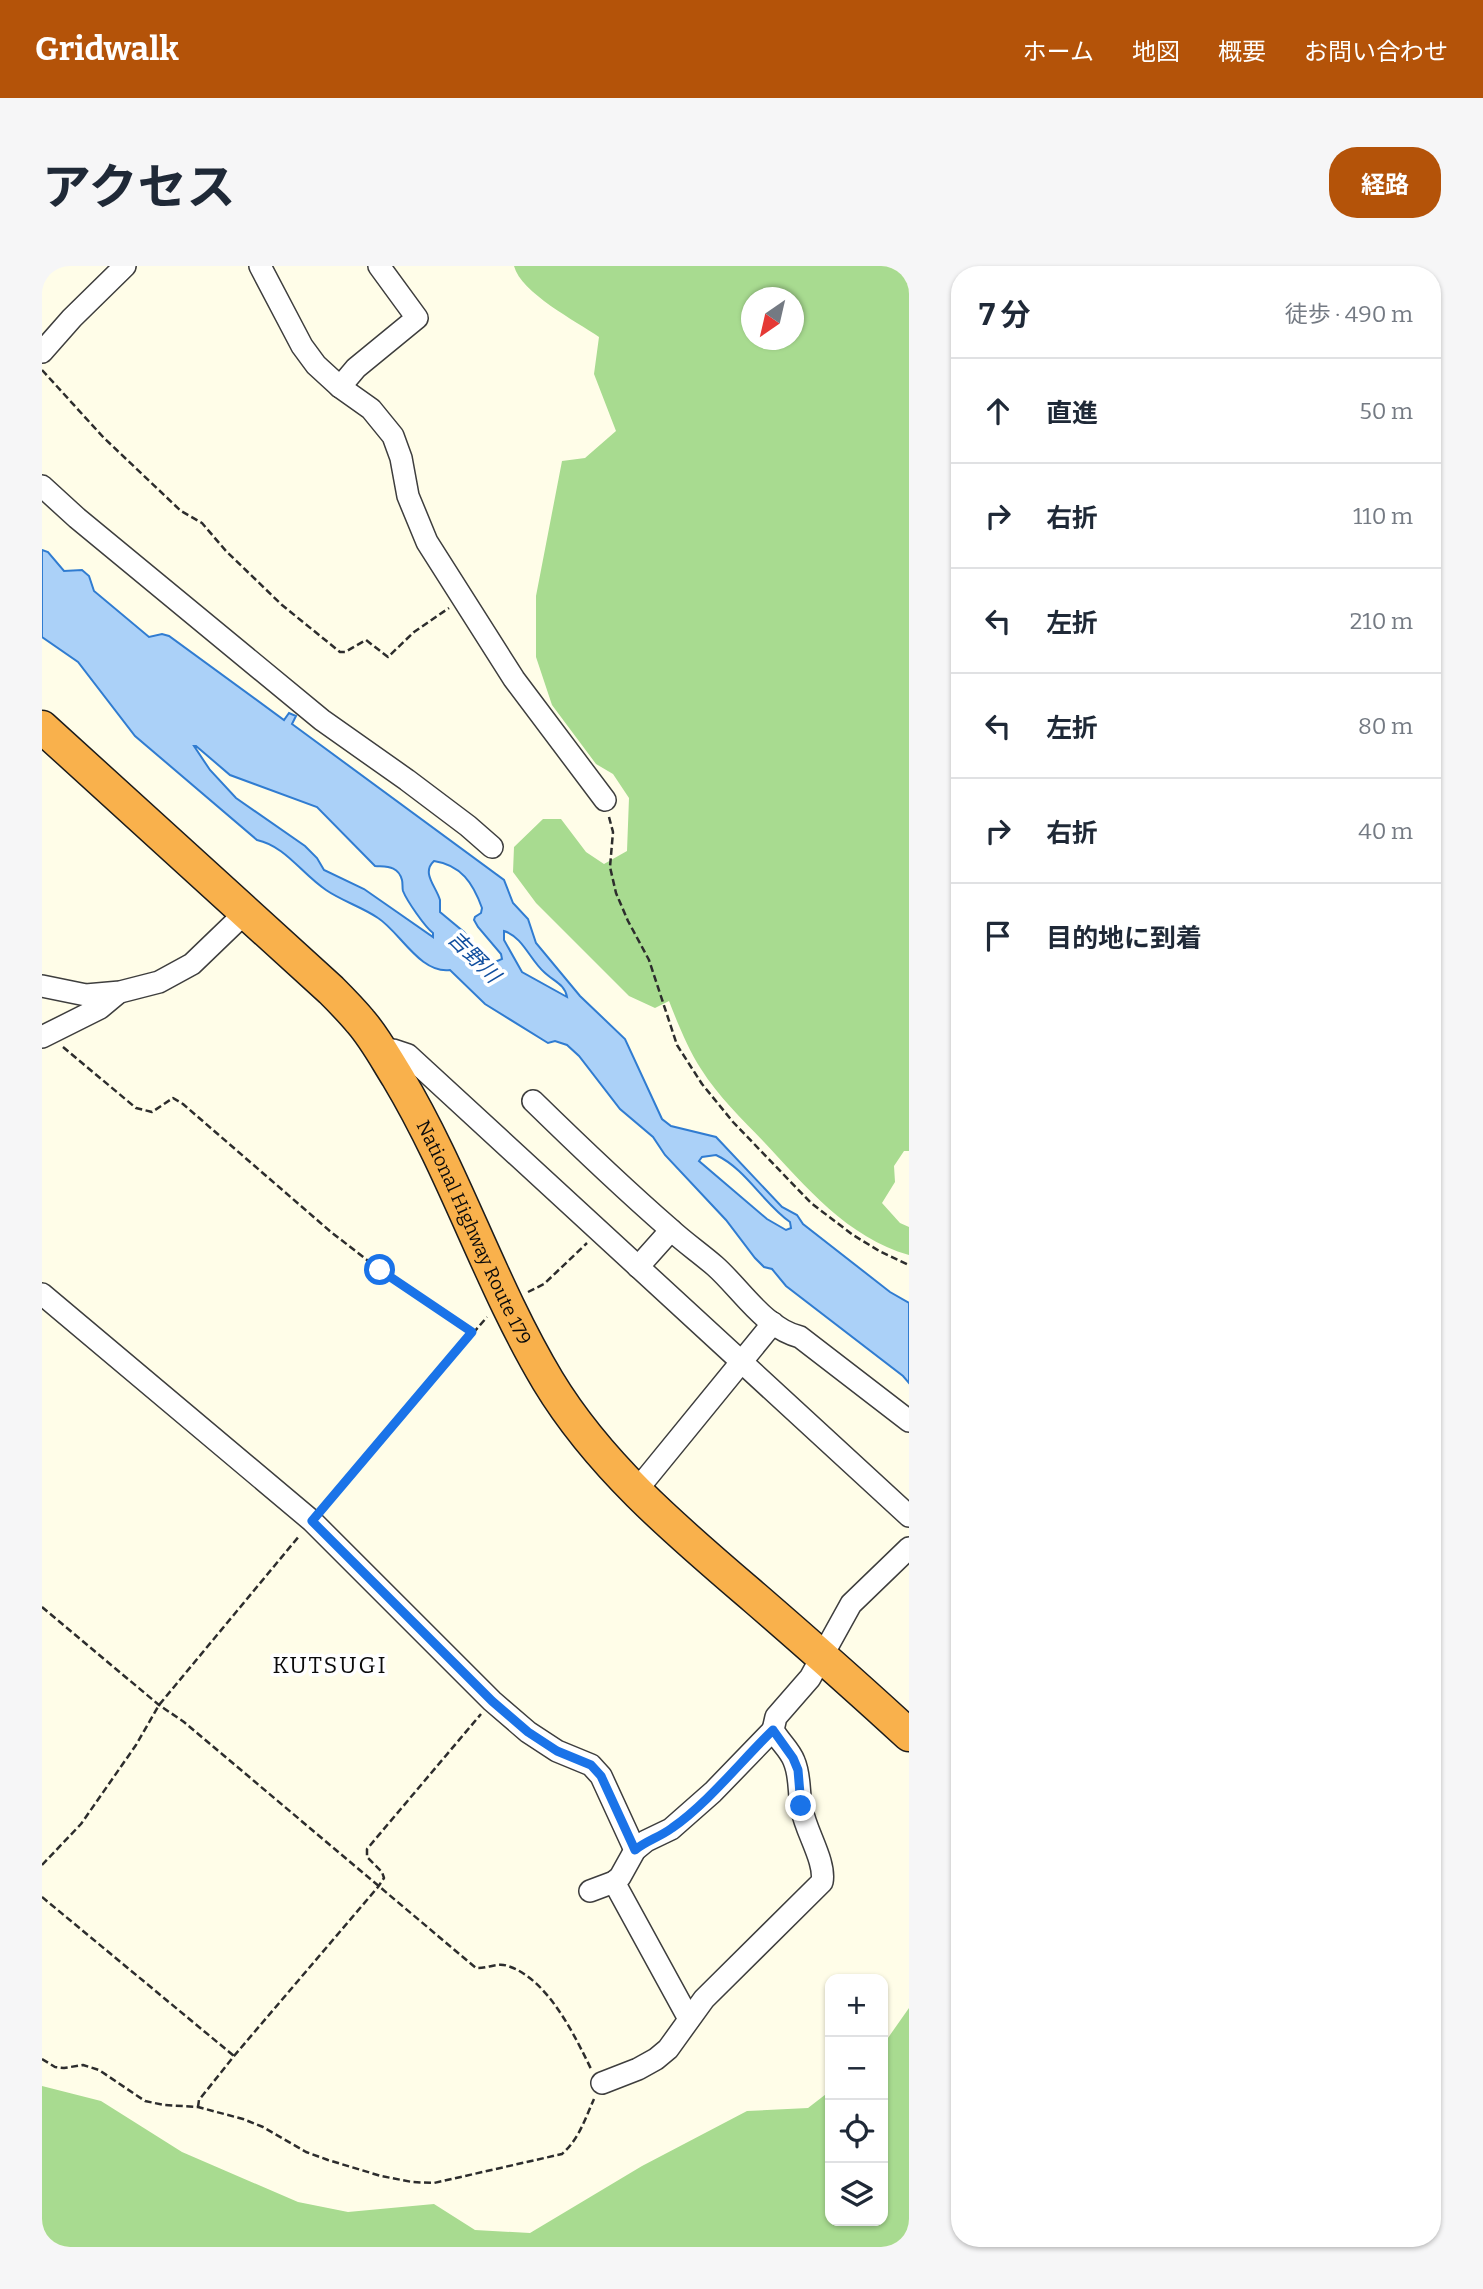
<!DOCTYPE html>
<html lang="ja">
<meta charset="utf-8">
<style>
:root{--surface:#fff;--page:#f6f6f7;--text:#1f2937;--muted:#747a83;--line:#e0e1e3;--accent:#b45309}
body{margin:0;font-family:Bitter,"Noto Sans JP",serif;background:var(--page);color:var(--text)}
.controls{position:absolute;right:21px;bottom:21px;display:grid;overflow:hidden;border-radius:14px;box-shadow:0 2px 5px #0004}
.controls button{width:63px;height:63px;display:grid;place-items:center;padding:0;border:0;border-bottom:2px solid var(--line);background:var(--surface);color:var(--text);font:35px sans-serif}
.compass{position:absolute;left:699px;top:21px;width:63px;height:63px;border-radius:50%;background:var(--surface);box-shadow:0 2px 5px #0004;rotate:214deg}
.stop{position:absolute;width:21px;height:21px;margin:-16px;border:5px solid #1a73e8;border-radius:50%;background:#fff}
.stop.end{background:#1a73e8;border-color:#fff;box-shadow:0 2px 7px #0008}
.list{margin:0;padding:0;list-style:none}
h2{display:flex;justify-content:space-between;align-items:center;height:91px;margin:0;padding:0 28px;font-size:30px}
h2 small{font-size:23px;font-weight:400;color:var(--muted)}
.list li{display:grid;grid-template-columns:46px 1fr auto;gap:21px;align-items:center;box-sizing:border-box;height:105px;padding:0 28px;border-top:2px solid var(--line)}
.list b{display:block;font-size:26px;white-space:nowrap}
.list em{font-size:23px;font-style:normal;color:var(--muted)}
.icon{flex:none;width:38px;height:38px;fill:none;stroke:currentColor;stroke-width:2;stroke-linecap:round;stroke-linejoin:round}
.map{position:relative;flex:none;width:867px;height:1981px;overflow:hidden;border-radius:28px}
header{display:flex;align-items:center;gap:42px;box-sizing:border-box;height:98px;padding:0 35px;background:var(--accent);color:#fff}
header strong{font-size:33px}
nav{display:flex;gap:38px;margin-inline-start:auto;font-size:24px}
.intro{display:flex;align-items:center;justify-content:space-between;box-sizing:border-box;height:168px;padding:0 42px}
h1{margin:0;font-size:49px}
.button{padding:18px 32px;border-radius:28px;background:var(--accent);color:#fff;font-size:24px;font-weight:700}
main{display:flex;gap:42px;padding:0 42px}
aside{flex:1;background:var(--surface);border-radius:28px;box-shadow:0 2px 5px #0004}
.map>svg:first-child{display:block}
.forest{fill:#a8db90;fill-rule:evenodd}
.water{fill:#abd1f8;stroke:#307cd1;stroke-width:2;fill-rule:evenodd}
.lines{fill:none;stroke-linecap:round;stroke-linejoin:round}
.minor-casing{stroke:#3e3e3e;stroke-width:24}
.highway-casing{stroke:#1c1c1c;stroke-width:35}
.path{stroke:#2d2d2d;stroke-width:2.5;stroke-dasharray:7 3.5;stroke-linecap:butt}
.minor{stroke:#fff;stroke-width:21}
.highway{stroke:#f9b14c;stroke-width:32}
.route{stroke:#1a73e8;stroke-width:9}
.labels{text-anchor:middle;stroke-width:7;stroke-linejoin:round;paint-order:stroke}
.street-label{font-size:19px;fill:#0b0b0b;stroke:#fff}
.water-label{font-size:21px;font-style:italic;fill:#114f9f;stroke:#fff}
.quarter-label{font-size:23px;letter-spacing:2px;fill:#0b0b0b;stroke:#fff}
</style>
<header>
<strong>Gridwalk</strong>
<nav><a>ホーム</a><a>地図</a><a>概要</a><a>お問い合わせ</a></nav>
</header>
<div class="intro"><h1>アクセス</h1><a class="button">経路</a></div>
<main>
<div class="map">
<svg width="867" height="1981" viewBox="0 0 867 1981">
<rect width="100%" height="100%" fill="#fffde8"/>
<g class="forest">
<path d="M 472,0 L 867,0 L 867,885 L 862,885 L 852,900 L 853,916 L 840,937 L 858,957 L 867,961 L 867,989 C 806,972 763,920 722,876 C 700,853 676,830 659,803 C 646,783 636,758 627,735 L 613,742 L 587,730 L 494,637 L 471,606 L 472,581 L 501,553 L 519,553 L 544,586 L 562,598 L 585,585 L 587,532 L 571,508 L 554,498 L 510,439 L 494,391 L 494,330 L 520,195 L 543,192 L 574,165 L 552,108 L 557,71 C 534,55 479,27 472,0 ZM 710,32 L 752,32 L 752,74 L 710,74 Z"/>
<polygon points="867,1742 867,1981 0,1981 0,1820 59,1835 140,1886 256,1936 306,1946 392,1938 433,1964 488,1967 600,1900 705,1845 766,1842 788,1825 788,1955 841,1955 841,1779"/>
</g>
<path class="water" d="M 0,284 L 6,286 L 22,305 L 40,304 L 47,310 L 52,325 L 107,371 L 120,368 L 127,370 L 242,454 L 247,447 L 254,450 L 250,458 L 462,614 L 471,637 L 486,653 L 494,677 L 538,730 L 583,773 L 620,853 L 629,860 L 674,871 L 740,941 L 755,949 L 761,958 L 848,1026 L 867,1037 L 867,1117 L 861,1110 L 744,1020 L 730,1003 L 722,1001 L 713,992 L 684,954 L 623,889 L 611,871 L 578,843 L 537,790 L 525,779 L 513,775 L 506,777 L 443,738 L 408,704 C 378,708 358,666 336,652 C 320,641 300,635 284,624 C 260,608 243,580 215,574 L 93,470 L 36,396 L 0,371 ZM 152,480 L 154,480 L 188,509 L 275,541 L 333,600 C 344,601 356,599 360,614 C 361,618 360,621 361,625 C 365,635 383,661 391,667 L 391,671 L 322,623 L 282,604 L 275,592 L 263,580 L 194,532 L 168,504 ZM 392,595 C 419,599 431,617 440,642 L 439,647 L 433,651 L 432,654 L 436,661 L 459,688 L 460,693 L 453,696 L 434,682 L 422,666 L 398,646 C 398,644 398,636 398,634 C 394,620 379,607 392,595 ZM 462,665 C 481,671 488,694 502,706 C 511,715 523,718 525,731 L 480,706 L 462,674 ZM 674,889 C 704,903 721,937 748,956 L 749,962 L 744,964 L 725,953 L 657,895 L 660,891 Z"/>
<g class="lines">
<defs>
<g id="minor">
<polyline points="218,0 260,80 274,99 298,121 329,143 351,170 359,192 366,230 385,276 472,413 563,534"/>
<polyline points="0,86 30,52 83,0"/>
<polyline points="298,121 314,102 375,52 337,0"/>
<polyline points="0,220 35,252 280,454 365,514 426,560 450,581"/>
<polyline points="0,720 44,729 78,726 117,716 150,698 204,646"/>
<polyline points="0,771 58,742 76,727"/>
<polyline points="340,786 351,784 366,789 867,1250"/>
<path d="M 491,835 C 536,879 581,922 628,963 C 642,976 658,987 673,1000 C 699,1023 722,1062 758,1071 L 867,1155"/>
<polyline points="596,1001 629,964"/>
<polyline points="0,1028 270,1255 450,1435 486,1466 515,1485 549,1499 559,1510 593,1584"/>
<polyline points="594,1225 731,1057"/>
<polyline points="572,1616 647,1753"/>
<polyline points="548,1625 572,1616 578,1611 593,1584 604,1575 629,1563 671,1526 731,1464"/>
<path d="M 560,1817 L 596,1803 L 614,1793 L 626,1783 L 662,1733 L 780,1616 C 784,1596 764,1566 760,1544 C 756,1528 759,1511 752,1495 C 748,1484 737,1475 731,1464 L 734,1451 L 768,1412 L 809,1338 L 867,1282"/>
</g>
<g id="highway">
<path id="s1" d="M 0,461 L 289,724 C 299,734 309,744 318,755 C 333,772 344,793 356,812 C 414,909 448,1018 506,1115 C 558,1201 637,1267 713,1332 C 765,1377 816,1422 867,1469"/>
</g>
</defs>
<use href="#minor" class="minor-casing"/>
<use href="#highway" class="highway-casing"/>
<g class="path">
<polyline points="0,104 62,172 139,245 160,257 184,285 240,339 298,386 303,386 324,374 346,391 372,366 407,342"/>
<polyline points="567,551 571,566 568,601 574,627 586,655 607,694 635,779 660,818 691,856 769,937 811,969 839,986 867,999"/>
<polyline points="21,781 94,842 110,846 131,832 141,838 289,966 338,1004 430,1066"/>
<polyline points="486,1026 502,1018 545,977"/>
<polyline points="280,1242 445,1051"/>
<path d="M 0,1341 L 117,1439 L 142,1456 L 434,1702 C 445,1703 455,1696 466,1700 C 506,1713 533,1770 550,1805"/>
<polyline points="0,1599 39,1558 94,1479 117,1439 258,1269"/>
<polyline points="0,1631 192,1790"/>
<path d="M 0,1793 L 13,1801 L 22,1802 L 41,1799 L 57,1804 L 103,1835 L 122,1839 L 156,1841 L 201,1853 L 221,1861 L 264,1886 L 286,1894 L 339,1910 L 370,1916 L 392,1917 L 520,1888 C 537,1873 543,1853 552,1833"/>
<polyline points="156,1841 157,1834 192,1790 336,1621 342,1612 340,1606 325,1591 325,1583 439,1448"/>
</g>
<use href="#minor" class="minor"/>
<use href="#highway" class="highway"/>
</g>
<g class="lines">
<path class="route" d="M 338,1004 L 430,1066 L 270,1255 L 450,1435 L 486,1466 L 515,1485 L 549,1499 L 559,1510 L 593,1584 C 604,1575 618,1571 630,1562 C 666,1537 699,1495 731,1464 L 751,1492 L 756,1504 L 759,1540"/>
</g>
<g class="labels">
<g class="street-label">
<text dy="7" stroke="none"><textPath href="#s1" startOffset="674">National Highway Route 179</textPath></text>
</g>
<g class="water-label">
<text transform="translate(432 691) rotate(45)" y="7">吉野川</text>
</g>
<g class="quarter-label">
<text x="288" y="1407">KUTSUGI</text>
</g>
</g>
</svg>
<div class="controls">
<button>+</button>
<button>−</button>
<button><svg class="icon" aria-label="locate" viewBox="0 0 24 24"><circle cx="12" cy="12" r="6"/><path d="M12 2v4M12 18v4M2 12h4M18 12h4"/></svg></button>
<button><svg class="icon" aria-label="layers" viewBox="0 0 24 24"><path d="M12 4l9 5-9 5-9-5zM3 14l9 5 9-5"/></svg></button>
</div>
<svg class="compass" viewBox="-18 -18 36 36"><path d="M0-13l5 13h-10z" fill="#e53935"/><path d="M0 13l5-13h-10z" fill="#747a83"/></svg>
<div class="stop" style="left:338px;top:1004px"></div>
<div class="stop end" style="left:759px;top:1540px"></div>
</div>
<aside>
<h2>7 分<small>徒歩 · 490 m</small></h2>
<ul class="list">
<li><svg class="icon" aria-label="ahead" viewBox="0 0 24 24"><path d="M12 20V5M6 11l6-6 6 6"/></svg><div><b>直進</b></div><em>50 m</em></li>
<li><svg class="icon" aria-label="right" viewBox="0 0 24 24"><path d="M7 20v-9h11M14 6l5 5-5 5"/></svg><div><b>右折</b></div><em>110 m</em></li>
<li><svg class="icon" aria-label="left" viewBox="0 0 24 24"><path d="M17 20v-9H6M10 6l-5 5 5 5"/></svg><div><b>左折</b></div><em>210 m</em></li>
<li><svg class="icon" aria-label="left" viewBox="0 0 24 24"><path d="M17 20v-9H6M10 6l-5 5 5 5"/></svg><div><b>左折</b></div><em>80 m</em></li>
<li><svg class="icon" aria-label="right" viewBox="0 0 24 24"><path d="M7 20v-9h11M14 6l5 5-5 5"/></svg><div><b>右折</b></div><em>40 m</em></li>
<li><svg class="icon" aria-label="arrive" viewBox="0 0 24 24"><path d="M6 21V4h12l-3 4 3 4H6"/></svg><div><b>目的地に到着</b></div></li>
</ul>
</aside>
</main>
